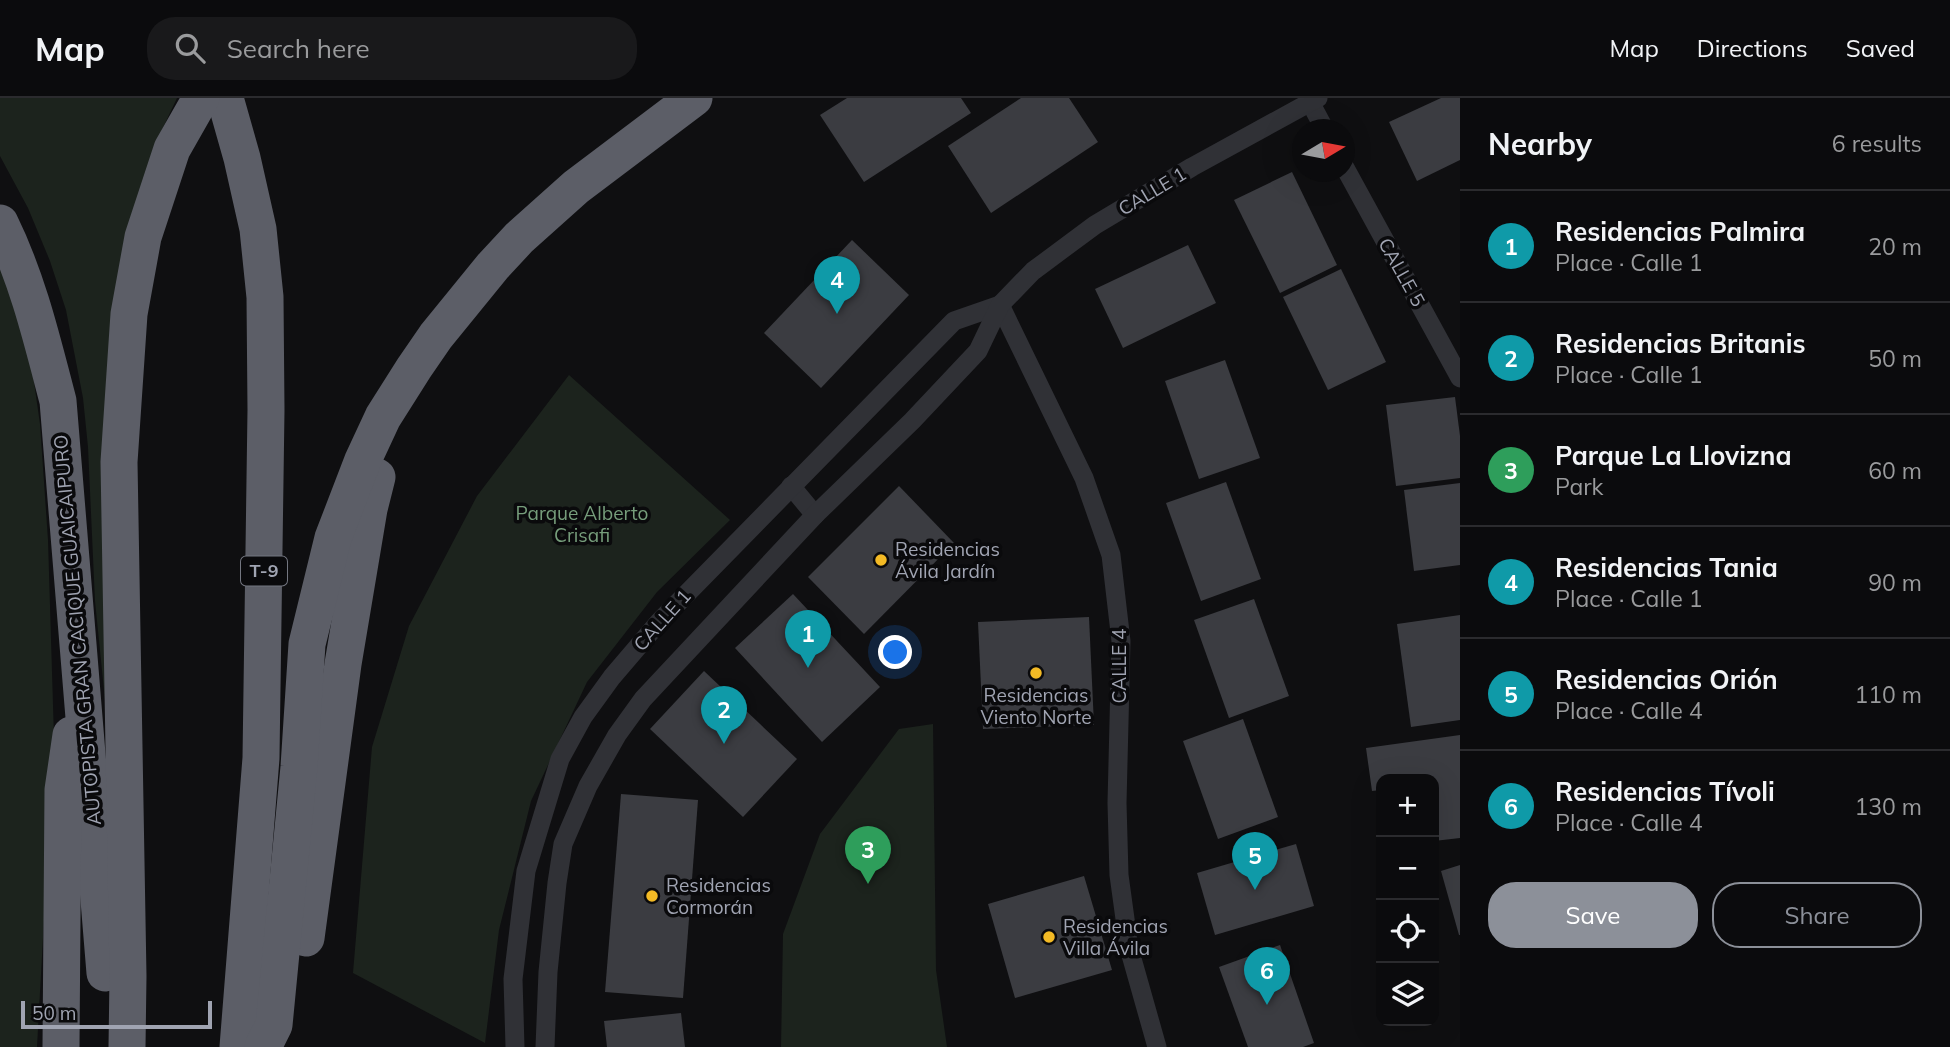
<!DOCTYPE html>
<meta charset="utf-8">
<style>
:root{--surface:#0b0b0d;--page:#19191b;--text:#f1f3f6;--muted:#9a9b9d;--line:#2b2b2e;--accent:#8c9099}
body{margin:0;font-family:Mulish,sans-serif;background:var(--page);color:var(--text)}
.controls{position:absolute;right:21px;bottom:21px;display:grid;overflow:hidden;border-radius:14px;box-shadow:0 7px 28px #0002}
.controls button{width:63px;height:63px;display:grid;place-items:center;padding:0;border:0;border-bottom:2px solid var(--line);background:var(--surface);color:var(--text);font:35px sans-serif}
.compass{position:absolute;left:1292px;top:21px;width:63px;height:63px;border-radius:50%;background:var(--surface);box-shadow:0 7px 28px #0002;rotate:80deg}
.scale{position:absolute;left:21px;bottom:18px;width:191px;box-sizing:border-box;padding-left:7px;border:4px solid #a0a4b2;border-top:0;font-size:19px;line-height:24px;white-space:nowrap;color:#a0a4b2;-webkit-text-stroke:5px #0a0a0c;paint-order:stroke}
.you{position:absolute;left:896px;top:555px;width:24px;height:24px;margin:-18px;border:5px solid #fff;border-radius:50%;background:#1a73e8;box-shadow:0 0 0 10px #1a73e833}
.badge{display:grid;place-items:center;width:46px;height:46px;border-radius:50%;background:var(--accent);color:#fff;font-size:23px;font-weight:700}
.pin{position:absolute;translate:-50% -58px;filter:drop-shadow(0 2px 4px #0008)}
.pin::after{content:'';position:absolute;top:37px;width:24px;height:21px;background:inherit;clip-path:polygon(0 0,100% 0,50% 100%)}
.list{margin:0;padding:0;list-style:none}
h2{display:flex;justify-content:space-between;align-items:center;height:91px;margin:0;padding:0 28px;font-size:30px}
h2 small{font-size:23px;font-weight:400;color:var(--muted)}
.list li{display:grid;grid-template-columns:46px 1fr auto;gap:21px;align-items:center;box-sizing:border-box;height:112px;padding:0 28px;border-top:2px solid var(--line)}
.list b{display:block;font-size:26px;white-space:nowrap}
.list p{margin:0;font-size:23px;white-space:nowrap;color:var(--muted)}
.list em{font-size:23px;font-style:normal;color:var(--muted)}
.actions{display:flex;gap:14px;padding:21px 28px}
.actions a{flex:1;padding:16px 0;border:2px solid var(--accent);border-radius:28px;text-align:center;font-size:24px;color:var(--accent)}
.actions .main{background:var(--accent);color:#fff}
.icon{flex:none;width:38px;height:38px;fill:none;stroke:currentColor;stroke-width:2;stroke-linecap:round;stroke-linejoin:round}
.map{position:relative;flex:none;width:1460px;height:949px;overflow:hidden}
header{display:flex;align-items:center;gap:42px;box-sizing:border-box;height:98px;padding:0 35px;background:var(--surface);border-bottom:2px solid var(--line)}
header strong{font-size:33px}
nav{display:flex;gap:38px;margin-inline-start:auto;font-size:24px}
.search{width:490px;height:63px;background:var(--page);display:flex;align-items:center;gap:18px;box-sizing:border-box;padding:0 24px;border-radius:28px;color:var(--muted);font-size:26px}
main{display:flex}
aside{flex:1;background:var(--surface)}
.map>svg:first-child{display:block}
.green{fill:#1c231d}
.building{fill:#3b3c41}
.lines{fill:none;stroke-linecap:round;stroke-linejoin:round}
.minor{stroke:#303136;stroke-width:19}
.motorway{stroke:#5c5e67;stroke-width:37}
.poi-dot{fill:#f3ba25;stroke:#0a0a0c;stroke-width:2.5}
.labels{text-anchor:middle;stroke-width:7;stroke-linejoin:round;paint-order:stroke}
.shield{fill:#0a0a0c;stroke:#737680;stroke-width:2}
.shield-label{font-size:18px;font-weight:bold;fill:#a0a4b2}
.street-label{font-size:19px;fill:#a0a4b2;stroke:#0a0a0c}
.park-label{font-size:19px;fill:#769d7b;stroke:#0a0a0c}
.poi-label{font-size:19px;fill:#a0a4b2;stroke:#0a0a0c;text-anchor:start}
</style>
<header>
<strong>Map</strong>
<div class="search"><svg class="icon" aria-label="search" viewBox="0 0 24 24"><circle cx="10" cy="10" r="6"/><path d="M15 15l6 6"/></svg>Search here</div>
<nav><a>Map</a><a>Directions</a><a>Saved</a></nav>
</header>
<main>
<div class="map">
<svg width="1460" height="949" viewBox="0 0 1460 949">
<rect width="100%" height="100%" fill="#0f0f11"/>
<g class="green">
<polygon points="0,0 177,0 160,36 106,612 95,503 88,349 83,300 66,212 50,163 28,110 0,58"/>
<polygon points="0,159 32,270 40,326 48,442 54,640 37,949 0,949"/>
<polygon points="569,277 730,422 657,494 587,584 531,703 499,832 485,945 353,875 372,649 409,528 477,398"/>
<polygon points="933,626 936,872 947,949 781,949 783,836 820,736 899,631"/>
</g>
<g class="building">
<polygon points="847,0 961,0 971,15 864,84 820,17"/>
<polygon points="1021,0 1069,0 1098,44 991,115 948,48"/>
<polygon points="1441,0 1460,0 1460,62 1417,83 1389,24"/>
<polygon points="1292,74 1337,167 1280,195 1234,102"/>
<polygon points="852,142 909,197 821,290 764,235"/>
<polygon points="1188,147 1216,205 1123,250 1095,191"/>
<polygon points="1341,171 1386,264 1328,292 1283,199"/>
<polygon points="1225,262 1260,360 1199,381 1165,283"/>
<polygon points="1455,299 1460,338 1460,380 1396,388 1386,307"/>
<polygon points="1226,384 1261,481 1201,503 1166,405"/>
<polygon points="1460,385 1460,467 1414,473 1404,392"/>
<polygon points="899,388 954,445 864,536 808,479"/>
<polygon points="793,496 880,589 822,644 735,550"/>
<polygon points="1254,501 1289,598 1229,620 1194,522"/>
<polygon points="1460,517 1460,622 1411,629 1397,526"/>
<polygon points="1089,519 1094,627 983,631 978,524"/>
<polygon points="704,573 797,661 743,719 650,631"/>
<polygon points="1243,621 1278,719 1218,741 1183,643"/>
<polygon points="1460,637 1460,740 1434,743 1434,681 1381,681 1381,692 1372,693 1366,650"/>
<polygon points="621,696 698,702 683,900 605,894"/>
<polygon points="1296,746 1314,808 1215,837 1197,775"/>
<polygon points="1460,767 1460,837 1459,837 1441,773"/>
<polygon points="1084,778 1112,872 1015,900 988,806"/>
<polygon points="1280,847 1314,945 1303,949 1248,949 1219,869"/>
<polygon points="681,915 685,949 607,949 604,923"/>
</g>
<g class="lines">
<g class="minor">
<polyline points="1310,4 1325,32"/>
<polyline points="1344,68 1460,280"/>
<polyline points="1000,207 1084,380 1111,457 1121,543 1117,705 1119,777 1129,850 1157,949"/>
<polyline points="791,388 815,417"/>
<polyline points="515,949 513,881 526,773 560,661 583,619 612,579 659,524 954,223 1000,207"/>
<polyline points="545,949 548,874 557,785 563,746 588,688 617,637 643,601 815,417 912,323 978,253 1000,207 1033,173 1095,127 1192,69 1318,0"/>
</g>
<g class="motorway">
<polyline points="225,0 242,60 258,131 265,199 266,312 261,660 238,949"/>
<path d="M 0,125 C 28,182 42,242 58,303 L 105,875"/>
<polyline points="306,840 343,566 369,411 377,379"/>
<polyline points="61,949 63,692 71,637"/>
<polyline points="127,949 128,878 119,364 129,216 143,139 172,51 201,0"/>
<polyline points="263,949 274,927 299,669 307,546 333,440 363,362 383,319 414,270 436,238 493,168 519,140 576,89 694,0"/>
</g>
</g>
<g class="poi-dot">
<circle cx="881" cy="462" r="7"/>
<circle cx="1036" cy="575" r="7"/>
<circle cx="652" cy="798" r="7"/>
<circle cx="1049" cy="839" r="7"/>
</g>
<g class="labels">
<rect class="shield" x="241" y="458.5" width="46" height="29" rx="5"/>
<g class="shield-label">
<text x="264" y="479">T-9</text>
</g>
<g class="street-label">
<text transform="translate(1152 93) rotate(-31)" y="7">CALLE 1</text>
<text transform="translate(1402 174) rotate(61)" y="7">CALLE 5</text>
<text transform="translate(662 522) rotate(-48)" y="7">CALLE 1</text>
<text transform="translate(77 532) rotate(-95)" y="7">AUTOPISTA GRAN CACIQUE GUAICAIPURO</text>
<text transform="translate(1119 568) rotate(-90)" y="7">CALLE 4</text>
</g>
<g class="park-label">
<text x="582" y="422">Parque Alberto<tspan x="582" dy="22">Crisafi</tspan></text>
</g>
<g class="poi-label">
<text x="895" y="458">Residencias<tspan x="895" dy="22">Ávila Jardín</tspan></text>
<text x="1036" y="604" text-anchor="middle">Residencias<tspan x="1036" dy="22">Viento Norte</tspan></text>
<text x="666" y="794">Residencias<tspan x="666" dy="22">Cormorán</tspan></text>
<text x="1063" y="835">Residencias<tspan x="1063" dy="22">Villa Ávila</tspan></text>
</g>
</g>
</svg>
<div class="controls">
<button>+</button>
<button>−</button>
<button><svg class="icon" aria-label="locate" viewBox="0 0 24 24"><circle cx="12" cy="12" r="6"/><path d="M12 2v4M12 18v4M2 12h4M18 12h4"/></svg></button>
<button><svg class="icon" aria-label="layers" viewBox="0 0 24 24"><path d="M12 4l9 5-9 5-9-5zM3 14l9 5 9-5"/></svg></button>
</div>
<svg class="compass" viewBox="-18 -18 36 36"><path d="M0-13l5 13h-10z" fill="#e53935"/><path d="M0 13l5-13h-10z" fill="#9a9b9d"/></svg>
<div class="scale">50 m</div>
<div class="you"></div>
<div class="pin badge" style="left:808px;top:570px;background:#0f9aa8">1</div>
<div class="pin badge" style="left:724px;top:646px;background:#0f9aa8">2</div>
<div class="pin badge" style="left:868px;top:786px;background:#2e9e5b">3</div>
<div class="pin badge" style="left:837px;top:216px;background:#0f9aa8">4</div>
<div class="pin badge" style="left:1255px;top:792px;background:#0f9aa8">5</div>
<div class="pin badge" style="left:1267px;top:907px;background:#0f9aa8">6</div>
</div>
<aside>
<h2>Nearby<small>6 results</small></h2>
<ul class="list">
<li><span class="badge" style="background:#0f9aa8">1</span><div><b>Residencias Palmira</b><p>Place · Calle 1</p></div><em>20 m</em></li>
<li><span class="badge" style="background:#0f9aa8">2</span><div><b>Residencias Britanis</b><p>Place · Calle 1</p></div><em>50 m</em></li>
<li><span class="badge" style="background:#2e9e5b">3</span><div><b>Parque La Llovizna</b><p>Park</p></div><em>60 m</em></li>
<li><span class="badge" style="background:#0f9aa8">4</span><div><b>Residencias Tania</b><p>Place · Calle 1</p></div><em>90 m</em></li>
<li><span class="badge" style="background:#0f9aa8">5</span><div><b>Residencias Orión</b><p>Place · Calle 4</p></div><em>110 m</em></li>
<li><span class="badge" style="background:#0f9aa8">6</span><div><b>Residencias Tívoli</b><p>Place · Calle 4</p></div><em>130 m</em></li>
</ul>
<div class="actions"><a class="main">Save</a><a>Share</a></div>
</aside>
</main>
